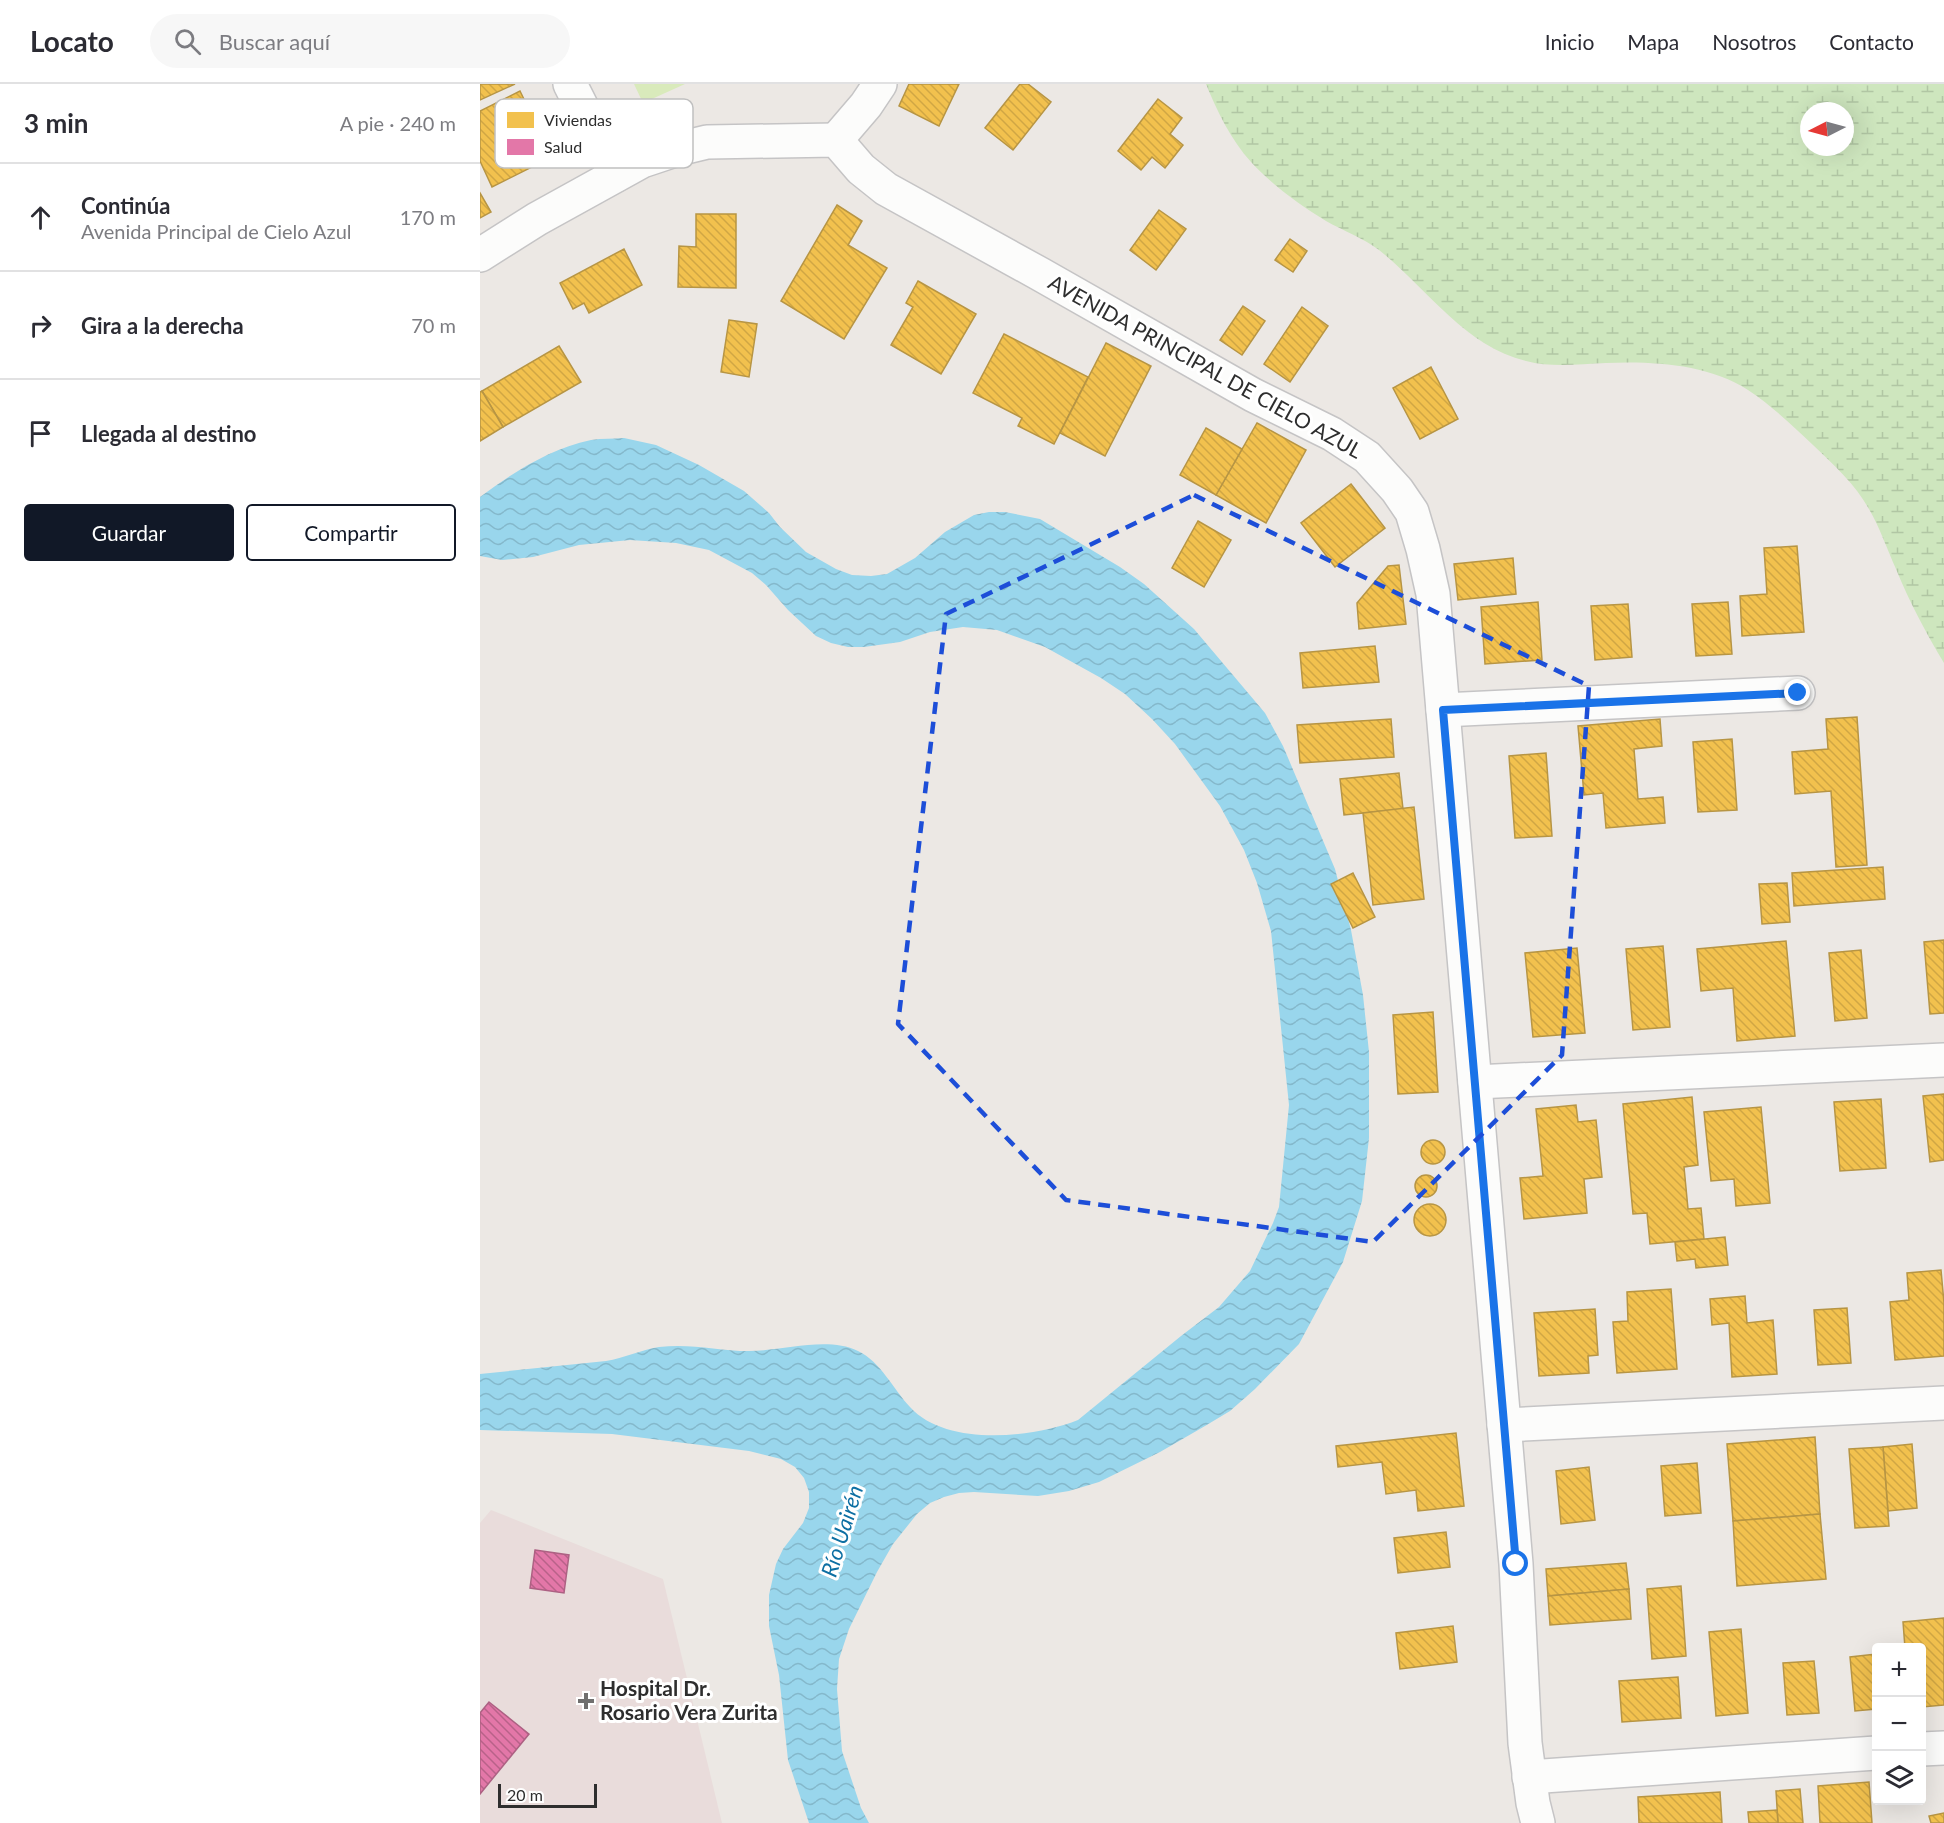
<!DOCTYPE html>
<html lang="es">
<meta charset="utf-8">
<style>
:root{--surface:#fff;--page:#f7f7f7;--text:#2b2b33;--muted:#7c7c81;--line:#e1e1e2;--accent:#111827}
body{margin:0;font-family:Lato,sans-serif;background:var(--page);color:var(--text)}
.controls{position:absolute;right:18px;bottom:18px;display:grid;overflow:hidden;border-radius:6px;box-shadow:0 6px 24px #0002}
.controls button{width:54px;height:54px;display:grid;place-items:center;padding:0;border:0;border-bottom:2px solid var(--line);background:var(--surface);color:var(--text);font:30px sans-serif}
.compass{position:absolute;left:1320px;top:18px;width:54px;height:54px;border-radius:50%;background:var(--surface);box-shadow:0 6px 24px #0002;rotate:264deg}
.scale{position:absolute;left:18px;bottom:15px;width:99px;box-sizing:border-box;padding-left:6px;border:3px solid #2e2e2e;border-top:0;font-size:16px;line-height:21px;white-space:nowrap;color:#2e2e2e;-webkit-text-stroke:4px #fff;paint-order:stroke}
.stop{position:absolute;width:18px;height:18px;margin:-14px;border:4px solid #1a73e8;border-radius:50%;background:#fff}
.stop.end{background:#1a73e8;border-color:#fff;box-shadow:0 2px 6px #0008}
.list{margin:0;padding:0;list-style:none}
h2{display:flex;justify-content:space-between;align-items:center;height:78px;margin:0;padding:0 24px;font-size:26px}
h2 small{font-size:20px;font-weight:400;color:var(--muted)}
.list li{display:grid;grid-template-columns:39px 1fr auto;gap:18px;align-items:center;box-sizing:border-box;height:108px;padding:0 24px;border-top:2px solid var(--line)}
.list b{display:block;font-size:22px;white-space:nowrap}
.list p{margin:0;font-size:20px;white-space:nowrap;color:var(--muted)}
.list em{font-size:20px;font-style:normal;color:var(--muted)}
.actions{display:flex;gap:12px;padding:18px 24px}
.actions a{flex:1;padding:14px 0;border:2px solid var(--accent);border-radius:6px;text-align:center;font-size:21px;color:var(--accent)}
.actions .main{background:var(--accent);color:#fff}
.icon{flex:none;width:33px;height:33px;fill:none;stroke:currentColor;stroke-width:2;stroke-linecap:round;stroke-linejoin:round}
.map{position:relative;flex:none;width:1464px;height:1739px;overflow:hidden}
header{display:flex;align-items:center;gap:36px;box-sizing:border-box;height:84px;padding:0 30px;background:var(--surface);border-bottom:2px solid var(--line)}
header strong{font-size:28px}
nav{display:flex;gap:33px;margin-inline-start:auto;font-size:21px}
.search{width:420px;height:54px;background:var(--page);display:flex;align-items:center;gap:15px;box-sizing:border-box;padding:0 21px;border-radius:33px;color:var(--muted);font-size:22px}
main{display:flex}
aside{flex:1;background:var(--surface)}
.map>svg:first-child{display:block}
.medical{fill:#e9dcdb}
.wetland{fill:url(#wetland-marsh);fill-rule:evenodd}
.pitch{fill:#d9eabb}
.water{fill:url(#water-waves)}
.homes{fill:url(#homes-back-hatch);stroke:#b79544;stroke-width:1.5}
.health{fill:url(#health-back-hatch);stroke:#ad6183;stroke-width:1.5}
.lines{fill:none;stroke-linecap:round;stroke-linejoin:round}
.minor-casing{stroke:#c5c4c5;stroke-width:36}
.minor{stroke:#fcfcfb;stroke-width:33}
.route{stroke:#1a73e8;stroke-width:8}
.marked{fill:none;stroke:#1d4ed8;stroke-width:4.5;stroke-dasharray:12 8;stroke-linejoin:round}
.poi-dot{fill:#706f6e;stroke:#fff;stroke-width:2}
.labels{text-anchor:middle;stroke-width:6;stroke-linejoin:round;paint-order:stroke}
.street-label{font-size:21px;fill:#2e2e2e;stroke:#fff}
.poi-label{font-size:21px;font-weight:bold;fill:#2e2e2e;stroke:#fff;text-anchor:start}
.water-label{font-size:22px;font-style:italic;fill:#0d6fa3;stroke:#fff}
.key{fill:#fff;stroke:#c0c0c0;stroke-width:1.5}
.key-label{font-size:16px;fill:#2e2e2e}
</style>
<header>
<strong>Locato</strong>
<div class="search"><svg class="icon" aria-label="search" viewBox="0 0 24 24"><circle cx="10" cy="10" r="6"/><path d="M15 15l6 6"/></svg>Buscar aquí</div>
<nav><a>Inicio</a><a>Mapa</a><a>Nosotros</a><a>Contacto</a></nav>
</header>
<main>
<aside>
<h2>3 min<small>A pie · 240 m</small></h2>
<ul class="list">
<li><svg class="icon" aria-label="ahead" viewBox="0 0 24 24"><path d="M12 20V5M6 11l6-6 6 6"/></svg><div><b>Continúa</b><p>Avenida Principal de Cielo Azul</p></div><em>170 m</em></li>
<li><svg class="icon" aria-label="right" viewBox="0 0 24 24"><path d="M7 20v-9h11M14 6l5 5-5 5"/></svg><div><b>Gira a la derecha</b></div><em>70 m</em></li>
<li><svg class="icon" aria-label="arrive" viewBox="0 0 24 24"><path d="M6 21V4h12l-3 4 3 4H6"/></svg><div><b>Llegada al destino</b></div></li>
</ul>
<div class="actions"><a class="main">Guardar</a><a>Compartir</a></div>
</aside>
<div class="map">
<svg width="1464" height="1739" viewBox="0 0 1464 1739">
<defs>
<pattern id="wetland-marsh" width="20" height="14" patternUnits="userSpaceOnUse" patternTransform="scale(1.5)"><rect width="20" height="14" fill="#cee6be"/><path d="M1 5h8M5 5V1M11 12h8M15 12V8" fill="none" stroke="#b1c6a4"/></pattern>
<pattern id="water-waves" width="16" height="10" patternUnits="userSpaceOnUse" patternTransform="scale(1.5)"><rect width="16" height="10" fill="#99d6ec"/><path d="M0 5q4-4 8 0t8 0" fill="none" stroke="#84b8cb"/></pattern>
<pattern id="homes-back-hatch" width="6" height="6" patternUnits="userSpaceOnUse" patternTransform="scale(1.5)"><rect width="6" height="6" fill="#f2c14e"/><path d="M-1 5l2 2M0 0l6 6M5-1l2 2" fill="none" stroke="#d0a644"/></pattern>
<pattern id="health-back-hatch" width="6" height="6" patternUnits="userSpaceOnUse" patternTransform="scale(1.5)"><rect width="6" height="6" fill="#e377a8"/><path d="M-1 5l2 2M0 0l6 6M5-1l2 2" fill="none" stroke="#b86289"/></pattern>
</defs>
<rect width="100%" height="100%" fill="#ece8e4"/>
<polygon class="medical" points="11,1426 183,1495 242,1739 0,1739 0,1439"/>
<path class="wetland" d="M 726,0 L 1464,0 L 1464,579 C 1446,549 1429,517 1416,485 C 1407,465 1400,444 1389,425 C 1375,400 1354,381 1333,361 C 1312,341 1292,322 1268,306 C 1228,280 1173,277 1126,279 C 1100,280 1072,284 1046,277 C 984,262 947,204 899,166 C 883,154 864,147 846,137 C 820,121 792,101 771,78 C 751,56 737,27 726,0 ZM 1329,27 L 1365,27 L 1365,63 L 1329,63 Z"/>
<polygon class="pitch" points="154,0 205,0 163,19"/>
<path class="water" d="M 144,354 L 176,361 L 219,381 L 264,407 L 289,429 L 300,443 L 326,468 L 356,485 L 372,491 L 391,492 L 407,490 L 435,474 L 465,448 L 494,431 L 509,428 L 525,428 L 560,435 L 640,483 L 664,500 L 714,545 L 785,629 L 803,662 L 855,785 L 871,846 L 883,911 L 889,968 L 889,1054 L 882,1117 L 863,1178 L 819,1260 L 775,1305 L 750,1327 L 725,1342 L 680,1368 L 619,1398 L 589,1407 L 558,1412 L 494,1408 L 479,1409 L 464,1413 L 450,1419 L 437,1430 L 413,1460 L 397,1488 L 369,1545 L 359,1575 L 357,1605 L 362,1667 L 381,1724 L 389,1739 L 329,1739 L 308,1676 L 299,1591 L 289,1542 L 289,1511 L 296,1480 L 303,1465 L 323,1439 L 329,1424 L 329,1408 L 324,1394 L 315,1383 L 301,1375 L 269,1367 L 132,1350 L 0,1346 L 0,1290 L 126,1277 C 144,1274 161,1266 179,1263 C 211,1259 238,1267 269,1267 C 302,1267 347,1252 378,1267 C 401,1278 413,1305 430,1323 C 466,1363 553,1354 598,1336 L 701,1252 L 739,1223 L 770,1187 L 793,1139 L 799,1123 L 809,1021 L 791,847 L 777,799 L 764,766 L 740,722 L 695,660 L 672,635 L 645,610 L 621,594 L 565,563 L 517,546 L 483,543 L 450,548 L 420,558 L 384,563 L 368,563 L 351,559 L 336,552 L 308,526 L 286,501 L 272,489 L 229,466 L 196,459 L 150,456 L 99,461 L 53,473 L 22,476 L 0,472 L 0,413 C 34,388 69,365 111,356 C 122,354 133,355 144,354 Z"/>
<g class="homes">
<polygon points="0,0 35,0 0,16"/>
<polygon points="429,0 479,0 459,42 419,22"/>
<polygon points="540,0 548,0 571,18 533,66 505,44"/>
<polygon points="40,7 72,73 12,103 0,77 0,27"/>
<polygon points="678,15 702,34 690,50 703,61 685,84 672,73 661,86 638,67"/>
<polygon points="0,109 11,128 0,134"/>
<polygon points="357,121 382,137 368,161 407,184 364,255 301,217"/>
<polygon points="679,126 706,145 676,186 650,166"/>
<polygon points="216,130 256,130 256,204 198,203 199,162 216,163"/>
<polygon points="810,155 827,167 813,188 795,176"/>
<polygon points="144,165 162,201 109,229 104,219 93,225 80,199"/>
<polygon points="438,197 496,230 461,290 411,261 433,223 426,219"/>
<polygon points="763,222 785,237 762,271 740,256"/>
<polygon points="822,223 848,242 810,298 784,280"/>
<polygon points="249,236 277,240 269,293 241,288"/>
<polygon points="524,250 608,293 574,360 538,342 542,334 493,309"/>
<polygon points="626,259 671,282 625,372 580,349"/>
<polygon points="79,262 101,298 23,343 2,307"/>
<polygon points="951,283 978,335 940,355 913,304"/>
<polygon points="2,307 23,343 0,357 0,308"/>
<polygon points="777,339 826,366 786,439 736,411"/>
<polygon points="726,344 762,365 736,411 700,391"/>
<polygon points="871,400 905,444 855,483 821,439"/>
<polygon points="718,437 751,456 724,503 692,484"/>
<polygon points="1317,462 1324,548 1262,552 1260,512 1287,510 1284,464"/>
<polygon points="1033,474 1036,510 978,516 974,480"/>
<polygon points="919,481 926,540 879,545 877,519 908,482"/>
<polygon points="1058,518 1062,576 1005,580 1001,523"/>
<polygon points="1248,518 1252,570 1216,572 1212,520"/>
<polygon points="1148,520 1152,573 1115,576 1111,522"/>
<polygon points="895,562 899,598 823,604 820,569"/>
<polygon points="1377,633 1387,781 1356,783 1351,707 1315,710 1312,668 1348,665 1346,635"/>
<polygon points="911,635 914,673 820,679 817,641"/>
<polygon points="1180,635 1182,662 1154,665 1158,715 1183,713 1185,739 1126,744 1123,709 1104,711 1098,642"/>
<polygon points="1252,655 1257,726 1218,728 1213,658"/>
<polygon points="1066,669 1072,752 1035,754 1029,672"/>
<polygon points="919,689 923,725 864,731 860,695"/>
<polygon points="934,723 944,815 893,821 883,729"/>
<polygon points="1403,783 1405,815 1314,822 1312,789"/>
<polygon points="873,789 895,833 873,844 851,800"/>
<polygon points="1307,799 1310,838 1282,840 1279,800"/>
<polygon points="1464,856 1464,929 1450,930 1444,858"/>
<polygon points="1306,857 1315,952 1257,957 1253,904 1221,907 1217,865"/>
<polygon points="1183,862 1190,943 1153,946 1146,865"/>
<polygon points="1097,864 1105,949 1053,953 1045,869"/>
<polygon points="1381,866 1387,934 1355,937 1349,869"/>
<polygon points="953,928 958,1008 918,1010 913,931"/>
<polygon points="1464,1010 1464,1076 1450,1078 1443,1012"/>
<polygon points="1212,1013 1218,1081 1204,1083 1208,1125 1221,1124 1224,1155 1170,1160 1167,1129 1153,1130 1143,1020"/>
<polygon points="1401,1015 1406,1084 1360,1087 1354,1018"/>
<polygon points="1096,1021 1098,1038 1116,1036 1122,1093 1104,1095 1107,1129 1044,1135 1040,1094 1063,1092 1056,1025"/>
<polygon points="1281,1023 1290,1119 1256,1122 1254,1095 1231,1097 1224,1028"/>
<circle cx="953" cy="1068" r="12"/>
<circle cx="946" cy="1102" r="11"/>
<circle cx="950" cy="1136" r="16"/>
<polygon points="1245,1153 1248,1181 1216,1184 1215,1175 1197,1177 1195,1158"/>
<polygon points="1461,1186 1464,1219 1464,1272 1415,1276 1410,1218 1429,1216 1427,1189"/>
<polygon points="1191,1205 1197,1285 1137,1289 1133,1238 1148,1237 1147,1208"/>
<polygon points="1265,1212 1267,1239 1293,1236 1297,1290 1252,1293 1249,1239 1232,1241 1230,1215"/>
<polygon points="1367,1224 1371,1279 1338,1281 1334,1226"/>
<polygon points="1115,1225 1118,1271 1108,1272 1109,1289 1059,1292 1054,1229"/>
<polygon points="976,1349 984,1422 938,1427 936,1406 906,1410 902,1378 858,1383 856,1362"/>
<polygon points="1335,1353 1340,1430 1253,1437 1247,1360"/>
<polygon points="1432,1360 1437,1424 1408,1427 1403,1363"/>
<polygon points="1403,1363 1409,1442 1375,1444 1369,1365"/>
<polygon points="1217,1379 1221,1429 1185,1432 1181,1382"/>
<polygon points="1109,1383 1115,1436 1081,1440 1076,1387"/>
<polygon points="1340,1430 1346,1495 1257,1502 1253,1437"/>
<polygon points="966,1448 970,1483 918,1489 914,1454"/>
<polygon points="1146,1479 1149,1505 1068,1512 1066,1485"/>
<polygon points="1201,1502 1206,1572 1172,1575 1167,1505"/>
<polygon points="1149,1505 1151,1535 1070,1541 1068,1512"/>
<polygon points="1464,1534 1464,1621 1442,1623 1442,1564 1425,1564 1423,1538"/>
<polygon points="973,1542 977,1578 920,1585 916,1549"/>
<polygon points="1261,1545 1268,1629 1236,1632 1229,1548"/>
<polygon points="1396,1570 1396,1625 1375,1627 1370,1573"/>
<polygon points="1334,1577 1339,1629 1307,1631 1303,1579"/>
<polygon points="1198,1593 1201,1634 1142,1638 1139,1597"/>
<polygon points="1389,1698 1392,1739 1340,1739 1338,1702"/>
<polygon points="1320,1705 1323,1739 1298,1739 1296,1707"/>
<polygon points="1240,1708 1242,1739 1159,1739 1158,1713"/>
<polygon points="1297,1726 1298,1739 1269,1739 1268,1728"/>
<polygon points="1464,1729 1464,1739 1451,1739 1449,1732"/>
</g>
<g class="health">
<polygon points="55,1466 89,1471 84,1509 50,1504"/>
<polygon points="9,1618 49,1650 0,1710 0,1629"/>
</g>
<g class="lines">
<defs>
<g id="minor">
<polyline points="90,0 136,91"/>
<polyline points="356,56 386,21 400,0"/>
<polyline points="0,171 57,135 162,77 198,65 227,58 356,56 381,85 406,105 560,190 773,311 852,350 887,373 917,406 932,428 943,465 953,510 1036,1480 1045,1659 1053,1719 1058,1739"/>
<polyline points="963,626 1318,609"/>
<polyline points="995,998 1464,976"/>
<polyline points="1024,1341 1464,1319"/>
<polyline points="1442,1665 1464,1664"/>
<polyline points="1049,1693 1396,1669"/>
</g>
</defs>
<use href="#minor" class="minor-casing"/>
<use href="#minor" class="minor"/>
</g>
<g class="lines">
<polyline class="route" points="1036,1480 963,626 1318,609"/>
</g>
<path class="marked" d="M 714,411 L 1109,602 L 1082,971 L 893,1158 L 586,1116 L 418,940 L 466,530 Z"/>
<path class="poi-dot" d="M103 1608h6v6h6v6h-6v6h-6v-6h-6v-6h6z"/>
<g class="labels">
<g class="street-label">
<text transform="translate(725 283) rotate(29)" y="7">AVENIDA PRINCIPAL DE CIELO AZUL</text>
</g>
<g class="poi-label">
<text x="120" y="1612">Hospital Dr.<tspan x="120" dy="24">Rosario Vera Zurita</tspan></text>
</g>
<g class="water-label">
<text transform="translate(362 1447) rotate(-73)" y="8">Río Uairén</text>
</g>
</g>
<rect x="15" y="15" width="198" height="69" rx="9" class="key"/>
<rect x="27" y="28" width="27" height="16" fill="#f2c14e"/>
<rect x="27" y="55" width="27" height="16" fill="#e377a8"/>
<g class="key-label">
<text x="64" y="42">Viviendas</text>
<text x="64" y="69">Salud</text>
</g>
</svg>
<div class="controls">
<button>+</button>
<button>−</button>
<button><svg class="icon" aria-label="layers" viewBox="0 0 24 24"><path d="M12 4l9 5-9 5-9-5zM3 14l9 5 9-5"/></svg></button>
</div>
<svg class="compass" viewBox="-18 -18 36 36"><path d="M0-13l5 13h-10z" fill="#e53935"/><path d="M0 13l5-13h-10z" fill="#7c7c81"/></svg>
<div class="scale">20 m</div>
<div class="stop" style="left:1036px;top:1480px"></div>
<div class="stop end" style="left:1318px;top:609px"></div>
</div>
</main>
